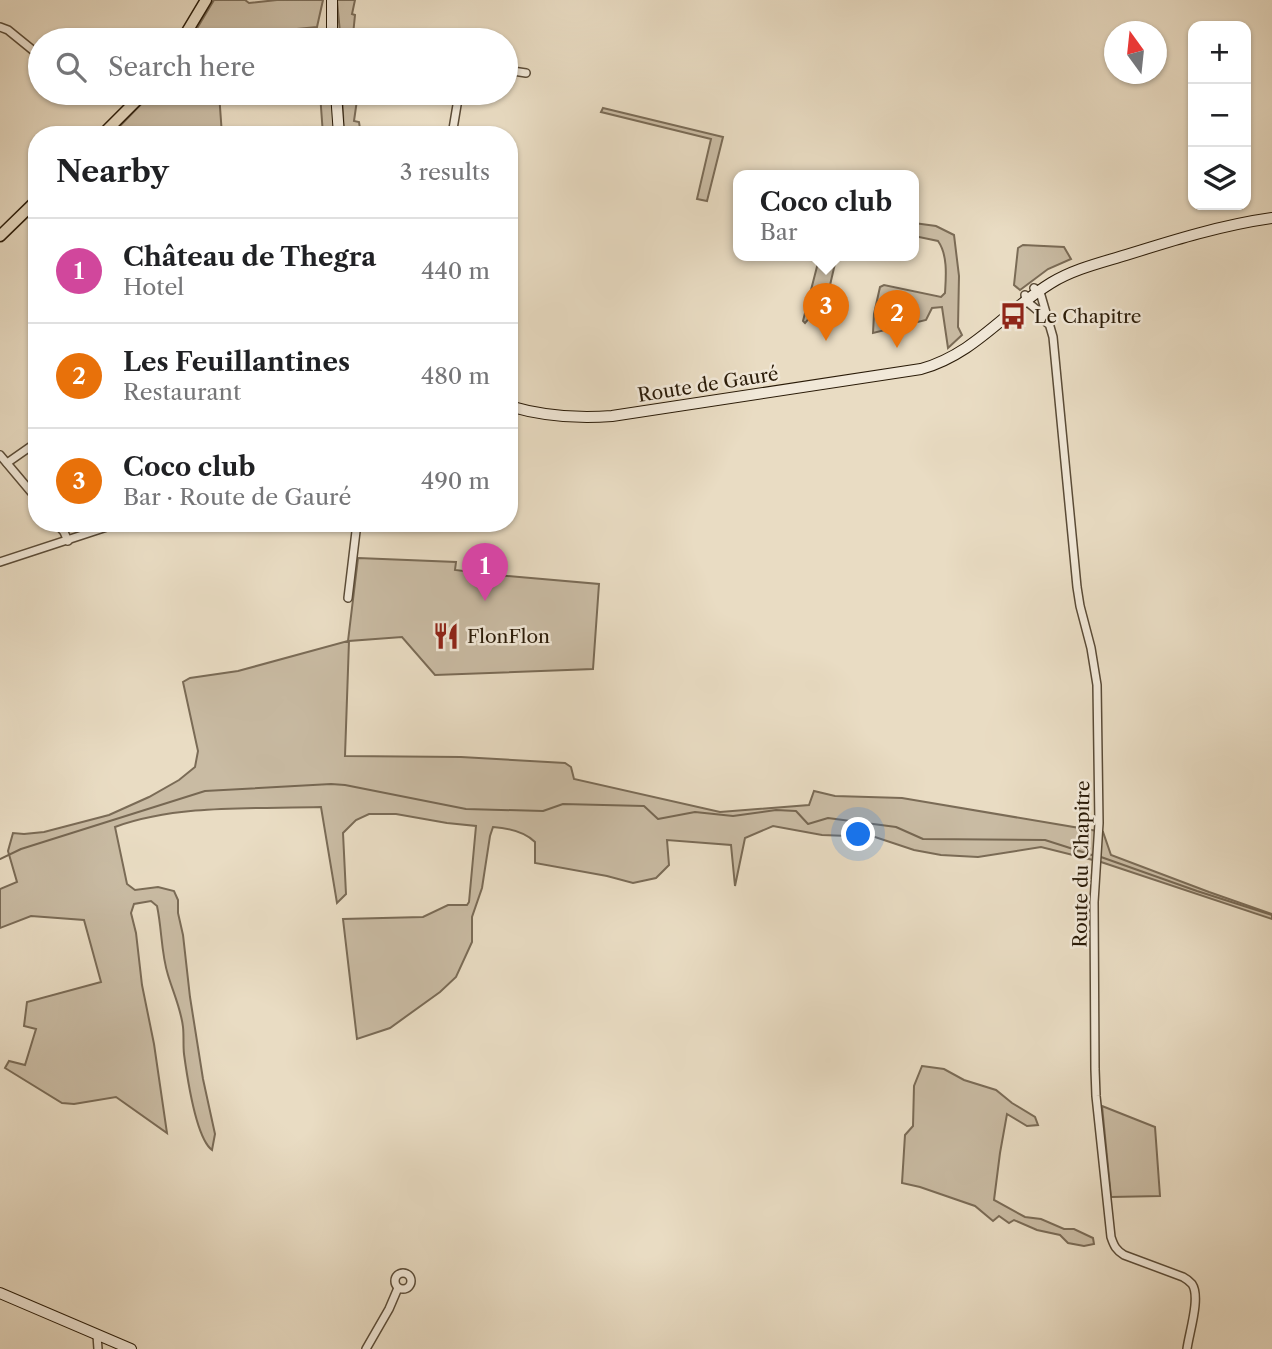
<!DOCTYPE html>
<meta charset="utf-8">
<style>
:root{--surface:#fff;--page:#f6f6f6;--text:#202124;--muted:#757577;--line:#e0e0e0;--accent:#8f2418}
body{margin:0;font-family:"Libre Caslon Text",serif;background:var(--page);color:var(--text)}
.controls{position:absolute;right:21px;top:21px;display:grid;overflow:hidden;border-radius:14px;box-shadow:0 2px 5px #0004}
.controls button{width:63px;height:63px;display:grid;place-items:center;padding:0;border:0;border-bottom:2px solid var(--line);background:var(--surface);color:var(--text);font:35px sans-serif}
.compass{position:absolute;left:1104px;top:21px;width:63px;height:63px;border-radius:50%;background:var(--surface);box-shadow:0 2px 5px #0004;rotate:345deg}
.you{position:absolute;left:859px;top:835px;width:24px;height:24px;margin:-18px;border:5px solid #fff;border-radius:50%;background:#1a73e8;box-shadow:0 0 0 10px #1a73e833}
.badge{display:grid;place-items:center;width:46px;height:46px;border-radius:50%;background:var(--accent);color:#fff;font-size:23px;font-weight:700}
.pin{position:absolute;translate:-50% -58px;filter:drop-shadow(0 2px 4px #0008)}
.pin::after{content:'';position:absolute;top:37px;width:24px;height:21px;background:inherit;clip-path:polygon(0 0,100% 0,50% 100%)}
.popup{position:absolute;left:733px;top:170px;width:186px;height:91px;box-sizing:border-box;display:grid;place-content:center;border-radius:14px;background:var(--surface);filter:drop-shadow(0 2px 5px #0005);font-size:23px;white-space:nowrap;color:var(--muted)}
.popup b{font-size:26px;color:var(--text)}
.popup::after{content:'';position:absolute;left:50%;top:100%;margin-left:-14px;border:14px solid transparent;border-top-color:var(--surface)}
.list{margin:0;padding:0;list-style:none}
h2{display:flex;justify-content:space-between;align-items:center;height:91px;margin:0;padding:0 28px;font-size:30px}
h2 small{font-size:23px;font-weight:400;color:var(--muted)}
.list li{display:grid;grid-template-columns:46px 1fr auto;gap:21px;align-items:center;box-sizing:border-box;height:105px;padding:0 28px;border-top:2px solid var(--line)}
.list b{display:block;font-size:26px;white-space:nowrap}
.list p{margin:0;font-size:23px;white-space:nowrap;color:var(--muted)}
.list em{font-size:23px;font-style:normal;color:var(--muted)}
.icon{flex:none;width:38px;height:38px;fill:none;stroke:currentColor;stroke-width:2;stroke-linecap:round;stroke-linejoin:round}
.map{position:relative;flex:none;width:1272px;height:1349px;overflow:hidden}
.search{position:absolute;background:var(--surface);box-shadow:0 2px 5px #0004;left:28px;top:28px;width:490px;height:77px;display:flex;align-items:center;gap:18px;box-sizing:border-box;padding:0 24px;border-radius:38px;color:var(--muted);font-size:26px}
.panel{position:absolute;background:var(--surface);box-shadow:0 2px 5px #0004;left:28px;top:126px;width:490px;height:406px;border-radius:28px}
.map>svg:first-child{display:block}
.green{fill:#c9bba3;stroke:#7a6b56;stroke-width:2}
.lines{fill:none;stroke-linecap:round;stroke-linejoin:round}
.stream{stroke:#766752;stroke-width:2}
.street-casing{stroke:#5a4b37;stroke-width:10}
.secondary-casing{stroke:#2a1b08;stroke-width:12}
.primary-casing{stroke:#2a1b08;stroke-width:13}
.street{stroke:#f1e8d8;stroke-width:7}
.secondary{stroke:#f1e8d8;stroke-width:10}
.primary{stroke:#e9dcc3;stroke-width:10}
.labels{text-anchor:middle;stroke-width:5;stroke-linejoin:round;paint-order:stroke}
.poi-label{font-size:19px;fill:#2a1b08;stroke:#f1e8d8;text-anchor:start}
.street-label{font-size:19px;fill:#2a1b08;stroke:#f1e8d8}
</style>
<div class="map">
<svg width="1272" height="1349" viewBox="0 0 1272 1349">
<rect width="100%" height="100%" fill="#e9dcc3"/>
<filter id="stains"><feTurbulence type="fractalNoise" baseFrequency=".00286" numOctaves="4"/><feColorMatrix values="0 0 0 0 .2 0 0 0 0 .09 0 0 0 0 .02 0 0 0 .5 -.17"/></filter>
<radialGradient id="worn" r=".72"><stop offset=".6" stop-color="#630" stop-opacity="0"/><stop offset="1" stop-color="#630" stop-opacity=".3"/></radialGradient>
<g class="green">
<polygon points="214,0 245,0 249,3 277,0 323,0 317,27 216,37 215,40 190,40"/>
<polygon points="337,0 355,0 352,14 355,15 353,35 364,37 363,40 348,38 340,33"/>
<polygon points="152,93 219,93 222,135 118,135 115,131"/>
<polygon points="320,93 332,93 335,135 323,135"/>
<polygon points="342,93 358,93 354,121 359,122 361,135 344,135"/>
<polygon points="603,108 723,137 707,201 697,199 711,139 601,112"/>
<path d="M 914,223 L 936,226 L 954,235 L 959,276 L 958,327 L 962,335 L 948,348 L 942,307 L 932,308 L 926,320 L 873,333 L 874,314 L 880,287 L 884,285 L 941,297 L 945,293 C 946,277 948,255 938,241 L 914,236 Z"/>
<polygon points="1023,245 1064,247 1071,259 1048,269 1020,290 1014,285 1018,248"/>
<polygon points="820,255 837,255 827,298 805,323 803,321"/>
<path d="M 358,558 L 456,562 L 455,570 L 496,575 L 599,584 L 593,669 L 435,675 L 402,637 L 349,641 L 345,756 L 461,757 L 565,763 L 571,767 L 574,779 L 720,812 L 809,805 L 814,791 L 835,796 L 902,798 L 1103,832 L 1111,855 L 1209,892 L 1272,914 L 1272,919 L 1101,862 L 1041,847 L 978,857 L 941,855 L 914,850 L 875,837 L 822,835 L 773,826 L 745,838 L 735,886 L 731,845 L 667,840 L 669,865 L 656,878 L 633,883 L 607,876 L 535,863 L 535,842 C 525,832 507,828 493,827 L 490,836 L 482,888 L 472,917 L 472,942 L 456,977 L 440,992 L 390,1028 L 357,1039 L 343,919 L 423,917 L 448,905 L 467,905 L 469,902 L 476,826 L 447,823 L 396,814 L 369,814 L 356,820 L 343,833 L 346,894 L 337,903 L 321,807 C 254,809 178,804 115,827 L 127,884 L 135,890 L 158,887 L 174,891 L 178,900 L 178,913 L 183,935 L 190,997 L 203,1079 L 215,1134 L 212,1150 C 196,1138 187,1076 184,1054 C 183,1045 184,1036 183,1027 C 181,1009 173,992 168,975 C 161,953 162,929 157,906 L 151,901 L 134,904 L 131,913 L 136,933 L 142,985 L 154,1044 L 167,1133 L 116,1097 L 74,1104 L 62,1103 L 5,1068 L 9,1061 L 25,1065 L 36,1029 L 24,1026 L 27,1002 L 101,982 L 84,920 L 31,916 L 0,928 L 0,889 L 17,882 L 8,851 L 13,833 L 24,834 L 44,832 L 109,815 L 149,797 L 179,780 L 195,767 L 198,751 L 183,682 L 190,678 L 238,671 L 348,641 Z"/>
<polygon points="922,1066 944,1069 964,1080 996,1090 1012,1103 1035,1117 1038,1125 1027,1126 1007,1114 1000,1153 994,1200 1025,1217 1041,1219 1064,1229 1074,1229 1093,1238 1094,1244 1084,1246 1068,1243 1060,1235 1037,1230 1014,1220 1009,1223 999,1216 993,1221 975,1206 920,1187 902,1183 905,1135 913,1126 914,1086"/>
<polygon points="1102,1106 1155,1127 1160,1196 1111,1197"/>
</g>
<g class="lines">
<g class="stream">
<polyline points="1101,857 1197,891 1272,915"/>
<polyline points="0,859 21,849 205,791 331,784 345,785 466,809 543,811 563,804 644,806 658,819 695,812 733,816 776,810 796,811 808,824 828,818 896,827 923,839 1045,840 1095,856"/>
</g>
<defs>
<g id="street">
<polyline points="0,27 8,30 40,56"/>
<polyline points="506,70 526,73"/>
<polyline points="452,135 459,93"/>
<path d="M 1034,288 L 1040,292 L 1053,337 L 1077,587 L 1080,606 L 1091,648 L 1097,685 L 1099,823 L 1094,902 L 1095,1069 L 1096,1096 L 1111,1237 C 1114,1246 1116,1250 1124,1255 L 1183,1277 C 1185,1278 1190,1282 1192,1284 C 1201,1297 1189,1333 1187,1349"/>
<polyline points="1025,295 1026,301 1041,313 1047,323"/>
<polyline points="0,455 37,499"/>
<polyline points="7,463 37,442"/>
<polyline points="56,523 64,532 68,541"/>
<polyline points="0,562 119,523"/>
<polyline points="348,598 357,523"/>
<circle cx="403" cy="1281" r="8"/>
<polyline points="97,1335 98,1349"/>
<polyline points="366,1349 389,1309 398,1288"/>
</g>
<g id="secondary">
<polyline points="332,0 332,40"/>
<polyline points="336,93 339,135"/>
<path d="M 509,406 C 543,416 576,419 612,416 L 921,369 C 975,354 1005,311 1051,283 C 1074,269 1100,263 1126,255 C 1174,240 1222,225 1272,218"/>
<polyline points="0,1293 131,1349"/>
</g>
<g id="primary">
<polyline points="182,40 206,0"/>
<polyline points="102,135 144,93"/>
<polyline points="0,236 37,200"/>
</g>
</defs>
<use href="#street" class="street-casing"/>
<use href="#secondary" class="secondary-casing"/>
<use href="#primary" class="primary-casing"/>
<use href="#street" class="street"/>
<use href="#secondary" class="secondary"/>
<use href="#primary" class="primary"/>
</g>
<defs>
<symbol id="bus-bare" viewBox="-9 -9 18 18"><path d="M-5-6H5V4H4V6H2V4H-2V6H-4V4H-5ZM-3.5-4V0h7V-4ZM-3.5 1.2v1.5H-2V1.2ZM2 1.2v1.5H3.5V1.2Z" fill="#8f2418" stroke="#f1e8d8" stroke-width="2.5" paint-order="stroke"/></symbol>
<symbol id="restaurant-bare" viewBox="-9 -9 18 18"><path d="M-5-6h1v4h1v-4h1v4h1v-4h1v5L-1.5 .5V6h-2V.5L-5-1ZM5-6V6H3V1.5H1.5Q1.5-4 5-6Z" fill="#8f2418" stroke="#f1e8d8" stroke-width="2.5" paint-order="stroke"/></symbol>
</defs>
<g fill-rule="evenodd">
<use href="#bus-bare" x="994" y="297" width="38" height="38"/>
<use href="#restaurant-bare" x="427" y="617" width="38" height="38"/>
</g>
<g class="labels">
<g class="poi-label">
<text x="1034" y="323">Le Chapitre</text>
<text x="467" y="643">FlonFlon</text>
</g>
<g class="street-label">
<text transform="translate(708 384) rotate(-9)" y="7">Route de Gauré</text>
<text transform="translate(1081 864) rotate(-89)" y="7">Route du Chapitre</text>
</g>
</g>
<rect width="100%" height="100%" filter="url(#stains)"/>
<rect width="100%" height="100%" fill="url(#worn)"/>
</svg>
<div class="controls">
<button>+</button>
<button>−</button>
<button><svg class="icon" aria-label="layers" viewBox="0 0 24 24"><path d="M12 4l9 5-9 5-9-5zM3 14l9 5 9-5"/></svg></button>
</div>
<svg class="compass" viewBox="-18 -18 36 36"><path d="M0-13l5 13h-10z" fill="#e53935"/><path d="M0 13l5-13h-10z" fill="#757577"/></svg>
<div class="you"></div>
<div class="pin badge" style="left:485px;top:601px;background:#d1479c">1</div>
<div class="pin badge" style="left:897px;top:348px;background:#e8710a">2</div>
<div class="pin badge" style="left:826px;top:341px;background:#e8710a">3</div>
<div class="popup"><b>Coco club</b>Bar</div>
<div class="search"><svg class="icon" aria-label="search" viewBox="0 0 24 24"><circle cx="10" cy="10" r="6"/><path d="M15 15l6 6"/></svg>Search here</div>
<section class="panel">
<h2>Nearby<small>3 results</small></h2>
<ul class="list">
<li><span class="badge" style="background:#d1479c">1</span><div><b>Château de Thegra</b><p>Hotel</p></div><em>440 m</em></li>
<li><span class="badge" style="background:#e8710a">2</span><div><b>Les Feuillantines</b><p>Restaurant</p></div><em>480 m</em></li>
<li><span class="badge" style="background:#e8710a">3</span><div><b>Coco club</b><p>Bar · Route de Gauré</p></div><em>490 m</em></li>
</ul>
</section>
</div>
